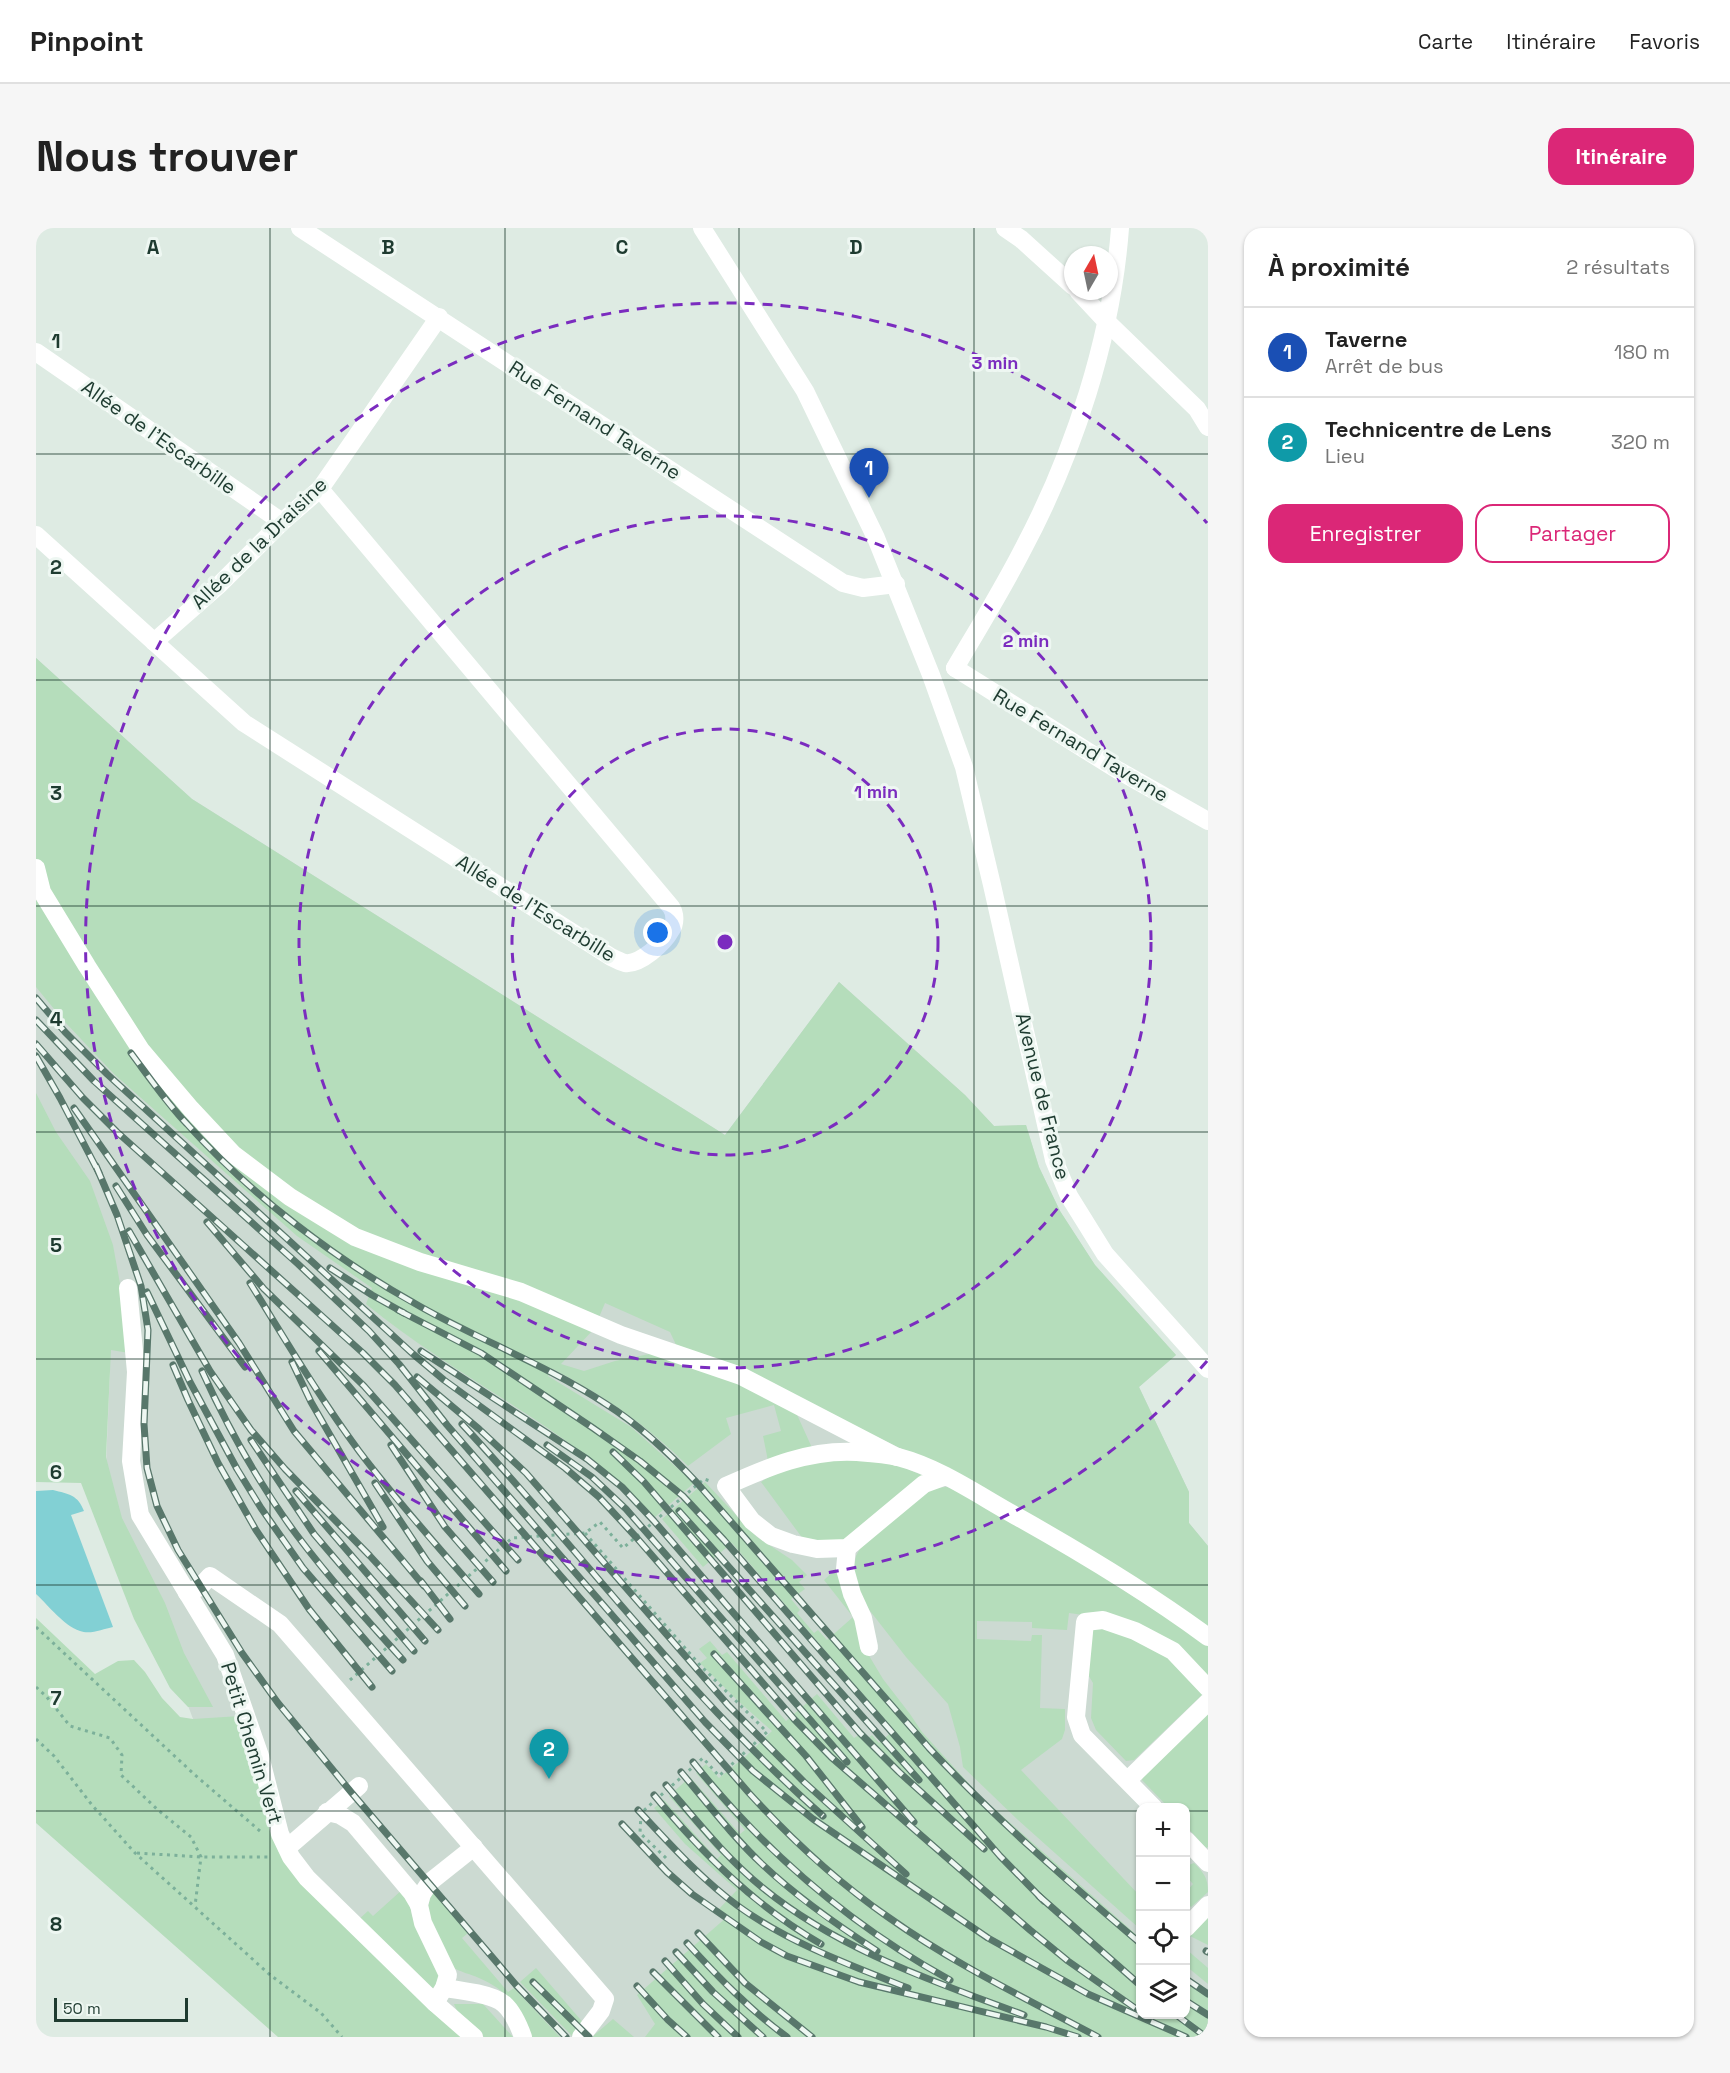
<!DOCTYPE html>
<html lang="fr">
<meta charset="utf-8">
<style>
:root{--surface:#fff;--page:#f6f6f6;--text:#222;--muted:#767676;--line:#e0e0e0;--accent:#db2777}
body{margin:0;font-family:"Space Grotesk",sans-serif;background:var(--page);color:var(--text)}
.controls{position:absolute;right:18px;bottom:18px;display:grid;overflow:hidden;border-radius:12px;box-shadow:0 2px 4px #0004}
.controls button{width:54px;height:54px;display:grid;place-items:center;padding:0;border:0;border-bottom:2px solid var(--line);background:var(--surface);color:var(--text);font:30px sans-serif}
.compass{position:absolute;left:1028px;top:18px;width:54px;height:54px;border-radius:50%;background:var(--surface);box-shadow:0 2px 4px #0004;rotate:9deg}
.scale{position:absolute;left:18px;bottom:15px;width:134px;box-sizing:border-box;padding-left:6px;border:3px solid #1e3b30;border-top:0;font-size:16px;line-height:21px;white-space:nowrap;color:#1e3b30;-webkit-text-stroke:4px #eef7f2;paint-order:stroke}
.you{position:absolute;left:622px;top:705px;width:21px;height:21px;margin:-15px;border:4px solid #fff;border-radius:50%;background:#1a73e8;box-shadow:0 0 0 9px #1a73e833}
.badge{display:grid;place-items:center;width:39px;height:39px;border-radius:50%;background:var(--accent);color:#fff;font-size:20px;font-weight:700}
.pin{position:absolute;translate:-50% -50px;filter:drop-shadow(0 2px 3px #0008)}
.pin::after{content:'';position:absolute;top:32px;width:21px;height:18px;background:inherit;clip-path:polygon(0 0,100% 0,50% 100%)}
.list{margin:0;padding:0;list-style:none}
h2{display:flex;justify-content:space-between;align-items:center;height:78px;margin:0;padding:0 24px;font-size:26px}
h2 small{font-size:20px;font-weight:400;color:var(--muted)}
.list li{display:grid;grid-template-columns:39px 1fr auto;gap:18px;align-items:center;box-sizing:border-box;height:90px;padding:0 24px;border-top:2px solid var(--line)}
.list b{display:block;font-size:22px;white-space:nowrap}
.list p{margin:0;font-size:20px;white-space:nowrap;color:var(--muted)}
.list em{font-size:20px;font-style:normal;color:var(--muted)}
.actions{display:flex;gap:12px;padding:18px 24px}
.actions a{flex:1;padding:14px 0;border:2px solid var(--accent);border-radius:18px;text-align:center;font-size:21px;color:var(--accent)}
.actions .main{background:var(--accent);color:#fff}
.icon{flex:none;width:33px;height:33px;fill:none;stroke:currentColor;stroke-width:2;stroke-linecap:round;stroke-linejoin:round}
.map{position:relative;flex:none;width:1172px;height:1809px;overflow:hidden;border-radius:18px}
header{display:flex;align-items:center;gap:36px;box-sizing:border-box;height:84px;padding:0 30px;background:var(--surface);border-bottom:2px solid var(--line)}
header strong{font-size:28px}
nav{display:flex;gap:33px;margin-inline-start:auto;font-size:21px}
.intro{display:flex;align-items:center;justify-content:space-between;box-sizing:border-box;height:144px;padding:0 36px}
h1{margin:0;font-size:42px}
.button{padding:15px 27px;border-radius:18px;background:var(--accent);color:#fff;font-size:21px;font-weight:700}
main{display:flex;gap:36px;padding:0 36px}
aside{flex:1;background:var(--surface);border-radius:18px;box-shadow:0 2px 4px #0004}
.map>svg:first-child{display:block}
.built{fill:#ccdad2;fill-rule:evenodd}
.green{fill:#b5ddbb;fill-rule:evenodd}
.water{fill:#82d0d4}
.lines{fill:none;stroke-linecap:round;stroke-linejoin:round}
.path{stroke:#7cb09a;stroke-width:3;stroke-dasharray:3 4.5;stroke-linecap:butt}
.minor{stroke:#fff;stroke-width:18}
.rail-casing{stroke:#58776b;stroke-width:7}
.rail{stroke:#eef7f2;stroke-width:4.5;stroke-dasharray:14;stroke-linecap:butt}
.grid{fill:none;stroke:#1e3b30;stroke-width:1.5;stroke-opacity:0.55}
.ring{fill:none;stroke:#7b2cbf;stroke-width:3;stroke-dasharray:10 8}
.labels{text-anchor:middle;stroke-width:6;stroke-linejoin:round;paint-order:stroke}
.street-label{font-size:20px;fill:#1e3b30;stroke:#eef7f2}
.grid-label{font-size:20px;text-anchor:middle;font-weight:bold;fill:#1e3b30;stroke:#eef7f2;stroke-width:6;stroke-linejoin:round;paint-order:stroke}
.centre{fill:#7b2cbf;stroke:#eef7f2;stroke-width:3}
.ring-label{font-size:18px;text-anchor:middle;font-weight:bold;fill:#7b2cbf;stroke:#eef7f2;stroke-width:6;stroke-linejoin:round;paint-order:stroke}
</style>
<header>
<strong>Pinpoint</strong>
<nav><a>Carte</a><a>Itinéraire</a><a>Favoris</a></nav>
</header>
<div class="intro"><h1>Nous trouver</h1><a class="button">Itinéraire</a></div>
<main>
<div class="map">
<svg width="1172" height="1809" viewBox="0 0 1172 1809">
<rect width="100%" height="100%" fill="#deebe3"/>
<path class="built" d="M 0,430 L 156,571 L 689,907 L 803,754 L 929,867 L 958,898 L 990,897 L 1003,939 L 1024,983 L 1059,1037 L 1140,1127 L 1103,1159 L 1153,1264 L 1153,1295 L 1172,1318 L 1172,1809 L 438,1809 L 183,1559 L 69,1260 L 74,1142 L 0,1007 ZM 1104,1580 L 1150,1580 L 1150,1786 L 1104,1786 Z"/>
<g class="green">
<path d="M 0,430 L 156,571 L 689,907 L 803,754 L 929,867 L 958,898 L 990,897 L 1003,939 L 1024,983 L 1059,1037 L 1140,1127 L 1103,1159 L 1153,1264 L 1153,1295 L 1172,1318 L 1172,1402 L 1100,1353 L 999,1290 L 915,1245 L 710,1145 L 642,1121 L 634,1104 L 569,1075 L 558,1101 L 525,1136 L 548,1143 L 579,1133 L 623,1124 L 693,1150 L 758,1180 L 777,1222 L 732,1233 L 727,1208 L 745,1203 L 738,1177 L 690,1190 L 695,1206 L 652,1238 C 612,1198 567,1167 517,1141 L 512,1148 L 595,1199 L 658,1255 L 619,1289 C 537,1201 422,1152 330,1076 L 336,1060 L 261,1008 L 78,846 L 28,793 L 0,759 ZM 150,873 L 199,923 L 256,964 L 304,994 L 302,1002 L 251,972 L 195,928 L 144,877 Z"/>
<polygon points="0,865 20,904 54,953 77,1017 87,1072 93,1125 75,1122 70,1229 86,1290 129,1375 148,1425 177,1479 152,1479 134,1460 98,1391 45,1255 0,1254"/>
<path d="M 816,1230 L 855,1234 L 888,1248 L 808,1313 L 770,1315 L 725,1254 C 752,1235 783,1233 816,1230 Z"/>
<polygon points="669,1254 721,1309 756,1332 771,1347 763,1354 769,1361 755,1371 764,1382 761,1385 778,1405 782,1402 791,1412 817,1389 788,1352 803,1338 832,1426 847,1451 874,1486 886,1504 945,1569 1104,1710 1104,1786 1150,1786 1150,1747 1172,1762 1172,1809 609,1809 619,1796 601,1767 691,1689 682,1682 701,1662 649,1616 618,1580 628,1572 681,1631 685,1627 633,1568 654,1549 704,1606 709,1602 660,1545 670,1536 683,1550 710,1528 736,1503 701,1472 664,1435 671,1430 663,1421 674,1413 686,1427 691,1424 750,1493 781,1466 818,1510 823,1507 828,1513 836,1507 843,1515 858,1502 696,1315 667,1339 626,1291"/>
<polygon points="911,1259 925,1263 995,1303 1172,1416 1172,1450 1062,1389 1033,1385 1031,1402 996,1400 996,1394 941,1393 941,1411 995,1413 996,1407 1006,1407 1004,1480 1029,1481 1029,1502 1026,1511 985,1542 1104,1668 1104,1701 982,1592 927,1539 924,1519 912,1476 870,1429 820,1365 817,1344 820,1328 827,1315 897,1260"/>
<polygon points="0,1390 59,1446 82,1433 98,1432 109,1444 126,1470 144,1489 157,1491 204,1488 236,1604 428,1809 242,1809 0,1595"/>
<polygon points="1070,1398 1135,1430 1167,1466 1098,1532 1090,1533 1060,1502 1055,1490 1057,1455 1051,1445 1053,1400"/>
<polygon points="1172,1480 1172,1619 1170,1620 1150,1598 1150,1580 1132,1579 1106,1552 1108,1542"/>
<path d="M 1158,1635 C 1168,1645 1172,1650 1172,1664 L 1155,1679 L 1150,1674 L 1150,1664 L 1157,1656 L 1150,1648 L 1150,1638 Z"/>
<polygon points="367,1661 373,1669 376,1688 404,1739 402,1757 397,1760 391,1759 321,1693 332,1683 337,1688"/>
<path d="M 396,1663 L 432,1705 L 426,1710 L 472,1764 L 478,1760 L 524,1809 L 495,1809 C 485,1779 472,1763 443,1750 C 434,1746 424,1744 416,1739 L 390,1686 Z"/>
<polygon points="1172,1684 1172,1717 1150,1706"/>
<polygon points="1150,1721 1172,1740 1172,1756 1150,1738"/>
<polygon points="500,1740 550,1798 537,1809 484,1754"/>
<polygon points="418,1776 447,1776 477,1809 448,1809 422,1785"/>
<polygon points="577,1791 598,1809 556,1809"/>
</g>
<path class="water" d="M 17,1262 C 33,1266 42,1267 48,1283 L 35,1287 L 77,1399 C 67,1401 54,1407 44,1403 C 27,1397 13,1378 0,1366 L 0,1263 Z"/>
<g class="lines">
<g class="path">
<polyline points="549,1305 663,1436 731,1504 683,1548 667,1530 605,1585 604,1605 630,1630"/>
<polyline points="0,1399 159,1547 224,1603"/>
<polyline points="314,1452 476,1310 549,1305 564,1294 587,1320 668,1251 674,1253"/>
<polyline points="0,1459 10,1468 34,1498 74,1510 86,1527 85,1547 122,1582 155,1609 165,1629 159,1678"/>
<polyline points="0,1511 18,1528 56,1577 99,1625 233,1746 285,1785 306,1809"/>
<polyline points="101,1625 165,1629 235,1629"/>
</g>
<g class="minor">
<polyline points="264,0 807,355 827,360 860,356"/>
<polyline points="666,0 769,163 840,310 895,447 928,539 956,657 1018,932 1033,968 1069,1026 1172,1141"/>
<polyline points="969,0 985,11 1037,58"/>
<polyline points="1042,63 1070,93 1161,181 1172,199"/>
<polyline points="0,124 246,294"/>
<path d="M 0,307 L 208,495 L 575,729 C 579,731 585,734 589,735 C 604,737 628,715 635,702 C 640,695 639,685 635,679 L 284,261"/>
<polyline points="118,414 184,356 246,294 284,261 403,89"/>
<path d="M 919,440 C 942,401 966,362 987,321 C 1038,225 1076,109 1084,0"/>
<polyline points="919,440 1080,541 1172,593"/>
<polyline points="0,640 6,664 51,738 105,822 155,881 197,926 254,969 319,1009 384,1034 485,1064 585,1107 705,1148 861,1229"/>
<polyline points="92,1060 100,1144 95,1233 104,1287 189,1427 224,1528 244,1606 255,1629 271,1650 399,1775 438,1809"/>
<path d="M 910,1248 L 888,1256 L 811,1320 L 781,1321 L 757,1316 L 735,1308 L 716,1293 L 690,1258 C 732,1239 774,1221 821,1224 C 834,1225 849,1226 862,1229 C 904,1240 942,1267 980,1288 C 1046,1325 1111,1364 1172,1409"/>
<polyline points="811,1320 809,1341 816,1366 827,1390 833,1419"/>
<polyline points="151,1365 164,1359 174,1348 244,1396 569,1771 565,1783 545,1809"/>
<polyline points="1092,1552 1172,1474"/>
<polyline points="1118,1580 1046,1507 1040,1489 1049,1394 1067,1392 1099,1403 1137,1423 1172,1460"/>
<polyline points="291,1584 304,1587 317,1595 376,1665 383,1677"/>
<polyline points="1150,1612 1172,1635"/>
<polyline points="251,1620 323,1558"/>
<polyline points="1150,1700 1172,1677"/>
<path d="M 408,1760 C 423,1762 457,1766 468,1776 C 477,1784 483,1798 487,1809"/>
<polyline points="399,1775 408,1760 412,1747 387,1695 383,1677 386,1666 394,1654 438,1619"/>
</g>
<defs>
<g id="rail">
<polyline points="0,770 29,804 71,846 377,1126 408,1152 529,1240 563,1269 600,1309 758,1491 795,1529 994,1702 1032,1733 1099,1780"/>
<polyline points="0,792 58,853 262,1036 333,1103 363,1136 411,1197 669,1494 717,1543 777,1591 952,1710 1052,1766 1150,1809"/>
<path d="M 0,816 L 47,870 L 81,904 L 327,1125 L 359,1157 L 713,1565 C 755,1611 800,1653 852,1689 C 918,1736 991,1771 1062,1809"/>
<path d="M 95,825 C 113,849 130,874 151,896 C 216,968 300,1032 385,1079 C 446,1113 512,1138 570,1176 C 605,1198 634,1226 662,1256 L 893,1520 C 959,1590 1031,1653 1104,1715"/>
<polyline points="0,828 24,870 63,945"/>
<polyline points="38,880 203,1115 258,1203 388,1358"/>
<polyline points="60,938 81,987 105,1058 112,1102 108,1196 111,1240 121,1278 142,1322 206,1425 242,1475 315,1564 480,1757 530,1809"/>
<polyline points="80,958 111,1007 209,1139"/>
<polyline points="171,994 228,1061 328,1158 482,1332"/>
<polyline points="93,1003 174,1143 215,1202 249,1241 334,1328 402,1402"/>
<polyline points="294,1040 336,1067 368,1085"/>
<path d="M 214,1055 C 249,1111 283,1169 323,1223 C 360,1272 402,1319 443,1366"/>
<polyline points="111,1064 154,1154 201,1241 225,1280 267,1340 356,1443"/>
<polyline points="362,1082 445,1125 557,1200 604,1233 647,1268 688,1312 964,1628 1008,1673"/>
<polyline points="283,1123 470,1343"/>
<polyline points="385,1123 551,1231 586,1259 618,1293 878,1594"/>
<polyline points="256,1134 275,1174 347,1299"/>
<polyline points="137,1137 152,1172 182,1235 220,1302 273,1381 336,1459"/>
<path d="M 166,1143 C 192,1200 223,1256 260,1306 C 293,1350 330,1391 367,1432"/>
<polyline points="381,1149 443,1201 490,1245 692,1477 768,1554 870,1646"/>
<path d="M 426,1196 C 547,1326 653,1470 787,1588"/>
<polyline points="215,1212 278,1306 378,1423"/>
<polyline points="355,1217 409,1299 457,1354"/>
<polyline points="511,1217 556,1249 590,1281 811,1534"/>
<polyline points="577,1224 608,1254 824,1505 863,1544 948,1621"/>
<polyline points="339,1255 391,1333 429,1378"/>
<polyline points="260,1263 389,1413"/>
<polyline points="643,1283 883,1552"/>
<polyline points="385,1353 414,1391"/>
<polyline points="678,1426 770,1528 826,1599"/>
<path d="M 657,1534 C 728,1623 814,1697 914,1752"/>
<path d="M 645,1544 C 672,1576 697,1609 727,1637 C 762,1670 801,1697 841,1723"/>
<path d="M 630,1557 C 661,1593 690,1630 727,1660 C 803,1722 897,1753 988,1787"/>
<path d="M 618,1567 C 667,1626 719,1678 785,1716"/>
<path d="M 602,1582 C 634,1616 664,1650 702,1678 C 753,1715 814,1737 872,1760"/>
<polyline points="586,1596 631,1644 656,1666 725,1714 751,1728 823,1754 1010,1799 1042,1809"/>
<polyline points="1003,1668 1104,1757"/>
<polyline points="662,1705 709,1755 776,1809"/>
<path d="M 651,1715 C 682,1749 714,1782 751,1809"/>
<polyline points="1170,1723 1172,1724"/>
<polyline points="640,1724 677,1764 727,1809"/>
<polyline points="629,1733 667,1776 702,1809"/>
<polyline points="617,1744 682,1809"/>
<polyline points="1150,1751 1172,1766"/>
<polyline points="497,1754 553,1809"/>
<polyline points="601,1758 632,1792 651,1809"/>
<polyline points="1150,1773 1172,1787"/>
<polyline points="1139,1786 1170,1809"/>
</g>
</defs>
<use href="#rail" class="rail-casing"/>
<use href="#rail" class="rail"/>
</g>
<path class="grid" d="M 234,0 L 234,1809M 469,0 L 469,1809M 703,0 L 703,1809M 938,0 L 938,1809M 0,226 L 1172,226M 0,452 L 1172,452M 0,678 L 1172,678M 0,904 L 1172,904M 0,1131 L 1172,1131M 0,1357 L 1172,1357M 0,1583 L 1104,1583M 1150,1583 L 1172,1583"/>
<g class="ring">
<circle cx="689" cy="714" r="213"/>
<circle cx="689" cy="714" r="426"/>
<path d="M1171 1133A639 639 0 1 1 1171 295"/>
</g>
<g class="labels">
<g class="street-label">
<text transform="translate(559 192) rotate(33)" y="7">Rue Fernand Taverne</text>
<text transform="translate(123 209) rotate(35)" y="7">Allée de l'Escarbille</text>
<text transform="translate(223 315) rotate(-44)" y="7">Allée de la Draisine</text>
<text transform="translate(1045 517) rotate(31)" y="7">Rue Fernand Taverne</text>
<text transform="translate(500 680) rotate(32)" y="7">Allée de l'Escarbille</text>
<text transform="translate(1007 868) rotate(76)" y="7">Avenue de France</text>
<text transform="translate(216 1515) rotate(73)" y="7">Petit Chemin Vert</text>
</g>
</g>
<g class="grid-label">
<text x="117" y="26">A</text>
<text x="352" y="26">B</text>
<text x="586" y="26">C</text>
<text x="820" y="26">D</text>
<text x="20" y="120">1</text>
<text x="20" y="346">2</text>
<text x="20" y="572">3</text>
<text x="20" y="798">4</text>
<text x="20" y="1024">5</text>
<text x="20" y="1251">6</text>
<text x="20" y="1477">7</text>
<text x="20" y="1703">8</text>
</g>
<circle cx="689" cy="714" r="9" class="centre"/>
<g class="ring-label">
<text x="959" y="141">3 min</text>
<text x="990" y="419">2 min</text>
<text x="840" y="570">1 min</text>
</g>
</svg>
<div class="controls">
<button>+</button>
<button>−</button>
<button><svg class="icon" aria-label="locate" viewBox="0 0 24 24"><circle cx="12" cy="12" r="6"/><path d="M12 2v4M12 18v4M2 12h4M18 12h4"/></svg></button>
<button><svg class="icon" aria-label="layers" viewBox="0 0 24 24"><path d="M12 4l9 5-9 5-9-5zM3 14l9 5 9-5"/></svg></button>
</div>
<svg class="compass" viewBox="-18 -18 36 36"><path d="M0-13l5 13h-10z" fill="#e53935"/><path d="M0 13l5-13h-10z" fill="#767676"/></svg>
<div class="scale">50 m</div>
<div class="you"></div>
<div class="pin badge" style="left:833px;top:270px;background:#1a4fb4">1</div>
<div class="pin badge" style="left:513px;top:1551px;background:#0f9aa8">2</div>
</div>
<aside>
<h2>À proximité<small>2 résultats</small></h2>
<ul class="list">
<li><span class="badge" style="background:#1a4fb4">1</span><div><b>Taverne</b><p>Arrêt de bus</p></div><em>180 m</em></li>
<li><span class="badge" style="background:#0f9aa8">2</span><div><b>Technicentre de Lens</b><p>Lieu</p></div><em>320 m</em></li>
</ul>
<div class="actions"><a class="main">Enregistrer</a><a>Partager</a></div>
</aside>
</main>
